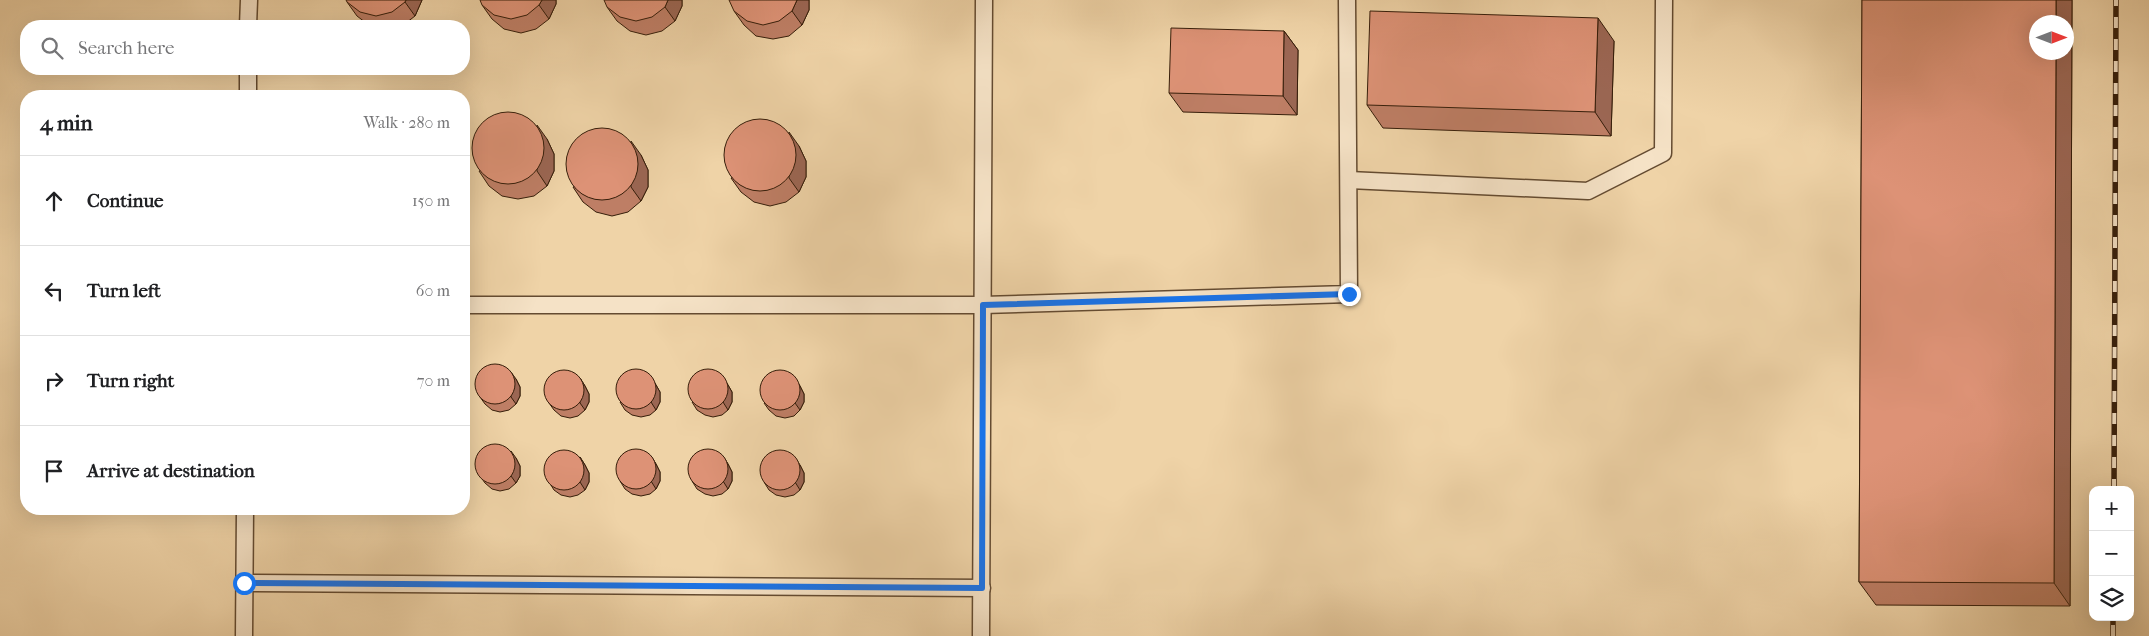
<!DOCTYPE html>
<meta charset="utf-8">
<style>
:root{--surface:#fff;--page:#f2f2f2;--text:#202124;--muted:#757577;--line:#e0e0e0}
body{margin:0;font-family:"IM FELL French Canon",serif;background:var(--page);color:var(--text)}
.controls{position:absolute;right:15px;bottom:15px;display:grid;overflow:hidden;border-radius:10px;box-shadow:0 5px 20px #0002}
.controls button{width:45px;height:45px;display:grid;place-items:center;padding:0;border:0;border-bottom:1px solid var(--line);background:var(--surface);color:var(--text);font:25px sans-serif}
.compass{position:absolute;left:2029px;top:15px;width:45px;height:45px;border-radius:50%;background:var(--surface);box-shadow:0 5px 20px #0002;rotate:90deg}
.stop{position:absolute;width:15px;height:15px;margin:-11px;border:4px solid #1a73e8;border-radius:50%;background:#fff}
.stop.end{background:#1a73e8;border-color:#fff;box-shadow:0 1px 5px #0008}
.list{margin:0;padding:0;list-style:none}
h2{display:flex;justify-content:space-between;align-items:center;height:65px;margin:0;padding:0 20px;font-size:21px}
h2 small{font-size:16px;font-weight:400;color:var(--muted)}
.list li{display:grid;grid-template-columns:32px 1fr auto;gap:15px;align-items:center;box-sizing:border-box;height:90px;padding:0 20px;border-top:1px solid var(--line)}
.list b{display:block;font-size:19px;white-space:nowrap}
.list em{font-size:16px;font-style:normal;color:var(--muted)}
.icon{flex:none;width:28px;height:28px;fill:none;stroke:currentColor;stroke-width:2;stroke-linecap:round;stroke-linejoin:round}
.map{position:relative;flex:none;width:2149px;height:636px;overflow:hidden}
.search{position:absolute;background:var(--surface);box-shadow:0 5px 20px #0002;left:20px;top:20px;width:450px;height:55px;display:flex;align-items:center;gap:12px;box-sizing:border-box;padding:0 18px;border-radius:20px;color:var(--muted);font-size:19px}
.panel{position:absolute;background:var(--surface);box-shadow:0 5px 20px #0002;left:20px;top:90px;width:450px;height:425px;border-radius:20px}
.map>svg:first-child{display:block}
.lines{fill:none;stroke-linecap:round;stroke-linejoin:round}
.lane-casing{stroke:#644b31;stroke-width:19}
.lane{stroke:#f5e2c6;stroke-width:16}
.rail-casing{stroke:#361e0a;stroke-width:5.5}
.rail{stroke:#f5e2c6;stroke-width:4;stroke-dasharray:11;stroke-linecap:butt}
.wall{fill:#be7e65;stroke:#361e0a}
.shaded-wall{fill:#9b6653;stroke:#361e0a}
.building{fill:#dd9276;stroke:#361e0a}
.route{stroke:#1a73e8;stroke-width:6}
</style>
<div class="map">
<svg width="2149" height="636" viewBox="0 0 2149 636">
<rect width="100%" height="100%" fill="#efd3a7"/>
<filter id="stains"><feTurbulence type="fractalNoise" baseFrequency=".004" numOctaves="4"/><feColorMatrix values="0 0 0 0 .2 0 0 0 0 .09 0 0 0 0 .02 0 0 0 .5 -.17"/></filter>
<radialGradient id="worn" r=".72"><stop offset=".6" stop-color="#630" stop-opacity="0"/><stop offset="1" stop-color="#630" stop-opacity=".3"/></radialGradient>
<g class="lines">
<defs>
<g id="lane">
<polyline points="248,26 249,0"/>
<polyline points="248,96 248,69"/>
<polyline points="1349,180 1588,191 1663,153 1664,0"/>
<polyline points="464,305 983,305 1349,294 1347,0"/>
<polyline points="244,583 982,588"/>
<polyline points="244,636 245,509"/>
<polyline points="981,636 984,0"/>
</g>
</defs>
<use href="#lane" class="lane-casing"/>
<use href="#lane" class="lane"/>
<defs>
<g id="rail">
<polyline points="2114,490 2116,0"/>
<polyline points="2113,636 2113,617"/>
</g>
</defs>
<use href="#rail" class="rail-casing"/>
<use href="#rail" class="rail"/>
</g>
<g class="wall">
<polygon points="422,0 415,16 402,26 370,26 357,16 347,2"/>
<polygon points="556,0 556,4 549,19 536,29 521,33 504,29 492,19 482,5"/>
<polygon points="682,0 682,6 675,21 662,31 646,35 630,31 617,21 607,7"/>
<polygon points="809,0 809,10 802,25 789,36 773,39 756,36 744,25 734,11"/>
<polygon points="1862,0 2072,0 2070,606 1876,605 1859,582"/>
<polygon points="1284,31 1298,50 1297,115 1183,112 1169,93"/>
<polygon points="1614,41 1611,136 1383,128 1367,105"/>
<polygon points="547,139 554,154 554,171 547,186 534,196 518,199 502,196 489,186 479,171"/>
<polygon points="799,146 806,161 806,177 799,192 786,202 770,206 754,202 741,192 731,178"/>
<polygon points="641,155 648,170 648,187 641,201 628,212 612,216 596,212 583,202 573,187"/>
<polygon points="651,377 656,385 660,392 660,402 656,410 650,415 641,417 632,415 625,410 620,402"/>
<polygon points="723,377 728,385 732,392 732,402 728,410 722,415 713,417 705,415 697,410 692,402"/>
<polygon points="580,378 585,386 589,394 589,402 585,410 578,416 570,418 561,416 554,410 549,403"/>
<polygon points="795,378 800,386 804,394 804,402 800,410 794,416 785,418 776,416 769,410 764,403"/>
<polygon points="516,379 520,387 520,396 516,404 509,410 500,412 492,410 485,404 480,397"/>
<polygon points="651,456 656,464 660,472 660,481 656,489 650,494 641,496 632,494 625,489 620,481"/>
<polygon points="723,456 728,464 732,472 732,481 728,489 722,494 713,496 705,494 697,489 692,481"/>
<polygon points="580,457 585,465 589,473 589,482 585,490 578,495 570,497 561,495 554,490 549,482"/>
<polygon points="516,458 520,466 520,476 516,483 509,489 500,491 492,489 485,483 480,476"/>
<polygon points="800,465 804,473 804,482 800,490 794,495 785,497 776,495 769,490 764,482"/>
</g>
<g class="shaded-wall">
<polygon points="406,0 422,0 415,16 405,2"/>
<polygon points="542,0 556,0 556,4 549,19 539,5"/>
<polygon points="668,0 682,0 682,6 675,21 665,7"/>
<polygon points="797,0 809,0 809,10 802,25 792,11"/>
<polygon points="2056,0 2072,0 2070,606 2054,583 2056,52 2066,52 2066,22 2056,22"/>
<polygon points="1598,18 1614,41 1611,136 1595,112"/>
<polygon points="1284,31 1298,50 1297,115 1283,96"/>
<polygon points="537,125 547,139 554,154 554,171 547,186 537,171"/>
<polygon points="789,132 799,146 806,161 806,177 799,192 789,178"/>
<polygon points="631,141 641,155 648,170 648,187 641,201 631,187"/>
<polygon points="511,372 516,379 520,387 520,396 516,404 511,397"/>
<polygon points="651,377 656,385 660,392 660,402 656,410 651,402"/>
<polygon points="723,377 728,385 732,392 732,402 728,410 723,402"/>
<polygon points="580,378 585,386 589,394 589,402 585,410 580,403"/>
<polygon points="795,378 800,386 804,394 804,402 800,410 795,403"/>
<polygon points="511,451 516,458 520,466 520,476 516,483 511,476"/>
<polygon points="651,456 656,464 660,472 660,481 656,489 651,481"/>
<polygon points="723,456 728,464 732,472 732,481 728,489 723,481"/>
<polygon points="580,457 585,465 589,473 589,482 585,490 580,482"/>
<polygon points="795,457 800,465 804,473 804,482 800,490 795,482"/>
</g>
<g class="building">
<polygon points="346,0 406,0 405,2 392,12 376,16 360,12 347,2"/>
<polygon points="480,0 542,0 539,5 527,15 511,19 494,15 482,5"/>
<polygon points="604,0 668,0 665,7 652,17 636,21 620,17 607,7"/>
<polygon points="729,0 797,0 792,11 779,21 763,25 747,21 734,11"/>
<polygon points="1862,0 2056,0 2056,22 2036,22 2036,52 2056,52 2054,583 1859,582"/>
<polygon points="1370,11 1598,18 1595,112 1367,105"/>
<polygon points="1171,28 1284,31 1283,96 1169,93"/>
<circle cx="508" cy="148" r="36"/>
<circle cx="760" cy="155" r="36"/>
<circle cx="602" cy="164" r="36"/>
<circle cx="495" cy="384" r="20"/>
<circle cx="636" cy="389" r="20"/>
<circle cx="708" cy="389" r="20"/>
<circle cx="564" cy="390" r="20"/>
<circle cx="780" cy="390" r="20"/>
<circle cx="495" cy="464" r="20"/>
<circle cx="636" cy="469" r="20"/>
<circle cx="708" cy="469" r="20"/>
<circle cx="564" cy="470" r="20"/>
<circle cx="780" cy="470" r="20"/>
</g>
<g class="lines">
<polyline class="route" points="244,583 982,588 983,305 1349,294"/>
</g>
<rect width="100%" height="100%" filter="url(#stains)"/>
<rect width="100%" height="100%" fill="url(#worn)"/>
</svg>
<div class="controls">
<button>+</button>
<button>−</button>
<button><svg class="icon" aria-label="layers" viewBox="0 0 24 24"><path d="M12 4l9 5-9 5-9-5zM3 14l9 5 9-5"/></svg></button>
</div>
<svg class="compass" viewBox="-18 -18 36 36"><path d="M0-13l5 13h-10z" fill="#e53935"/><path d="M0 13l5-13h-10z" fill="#757577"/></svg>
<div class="stop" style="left:244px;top:583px"></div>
<div class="stop end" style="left:1349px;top:294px"></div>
<div class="search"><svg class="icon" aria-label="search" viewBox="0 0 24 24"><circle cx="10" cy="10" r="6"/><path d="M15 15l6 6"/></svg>Search here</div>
<section class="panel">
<h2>4 min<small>Walk · 280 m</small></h2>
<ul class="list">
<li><svg class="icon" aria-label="ahead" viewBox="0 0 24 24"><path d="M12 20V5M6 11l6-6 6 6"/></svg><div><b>Continue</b></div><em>150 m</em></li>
<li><svg class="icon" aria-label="left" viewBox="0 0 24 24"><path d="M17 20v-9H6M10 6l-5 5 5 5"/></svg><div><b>Turn left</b></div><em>60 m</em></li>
<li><svg class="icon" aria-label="right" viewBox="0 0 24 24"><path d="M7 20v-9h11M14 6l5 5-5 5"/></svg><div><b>Turn right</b></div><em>70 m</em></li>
<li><svg class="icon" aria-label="arrive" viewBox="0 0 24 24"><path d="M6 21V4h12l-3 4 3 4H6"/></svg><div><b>Arrive at destination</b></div></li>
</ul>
</section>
</div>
